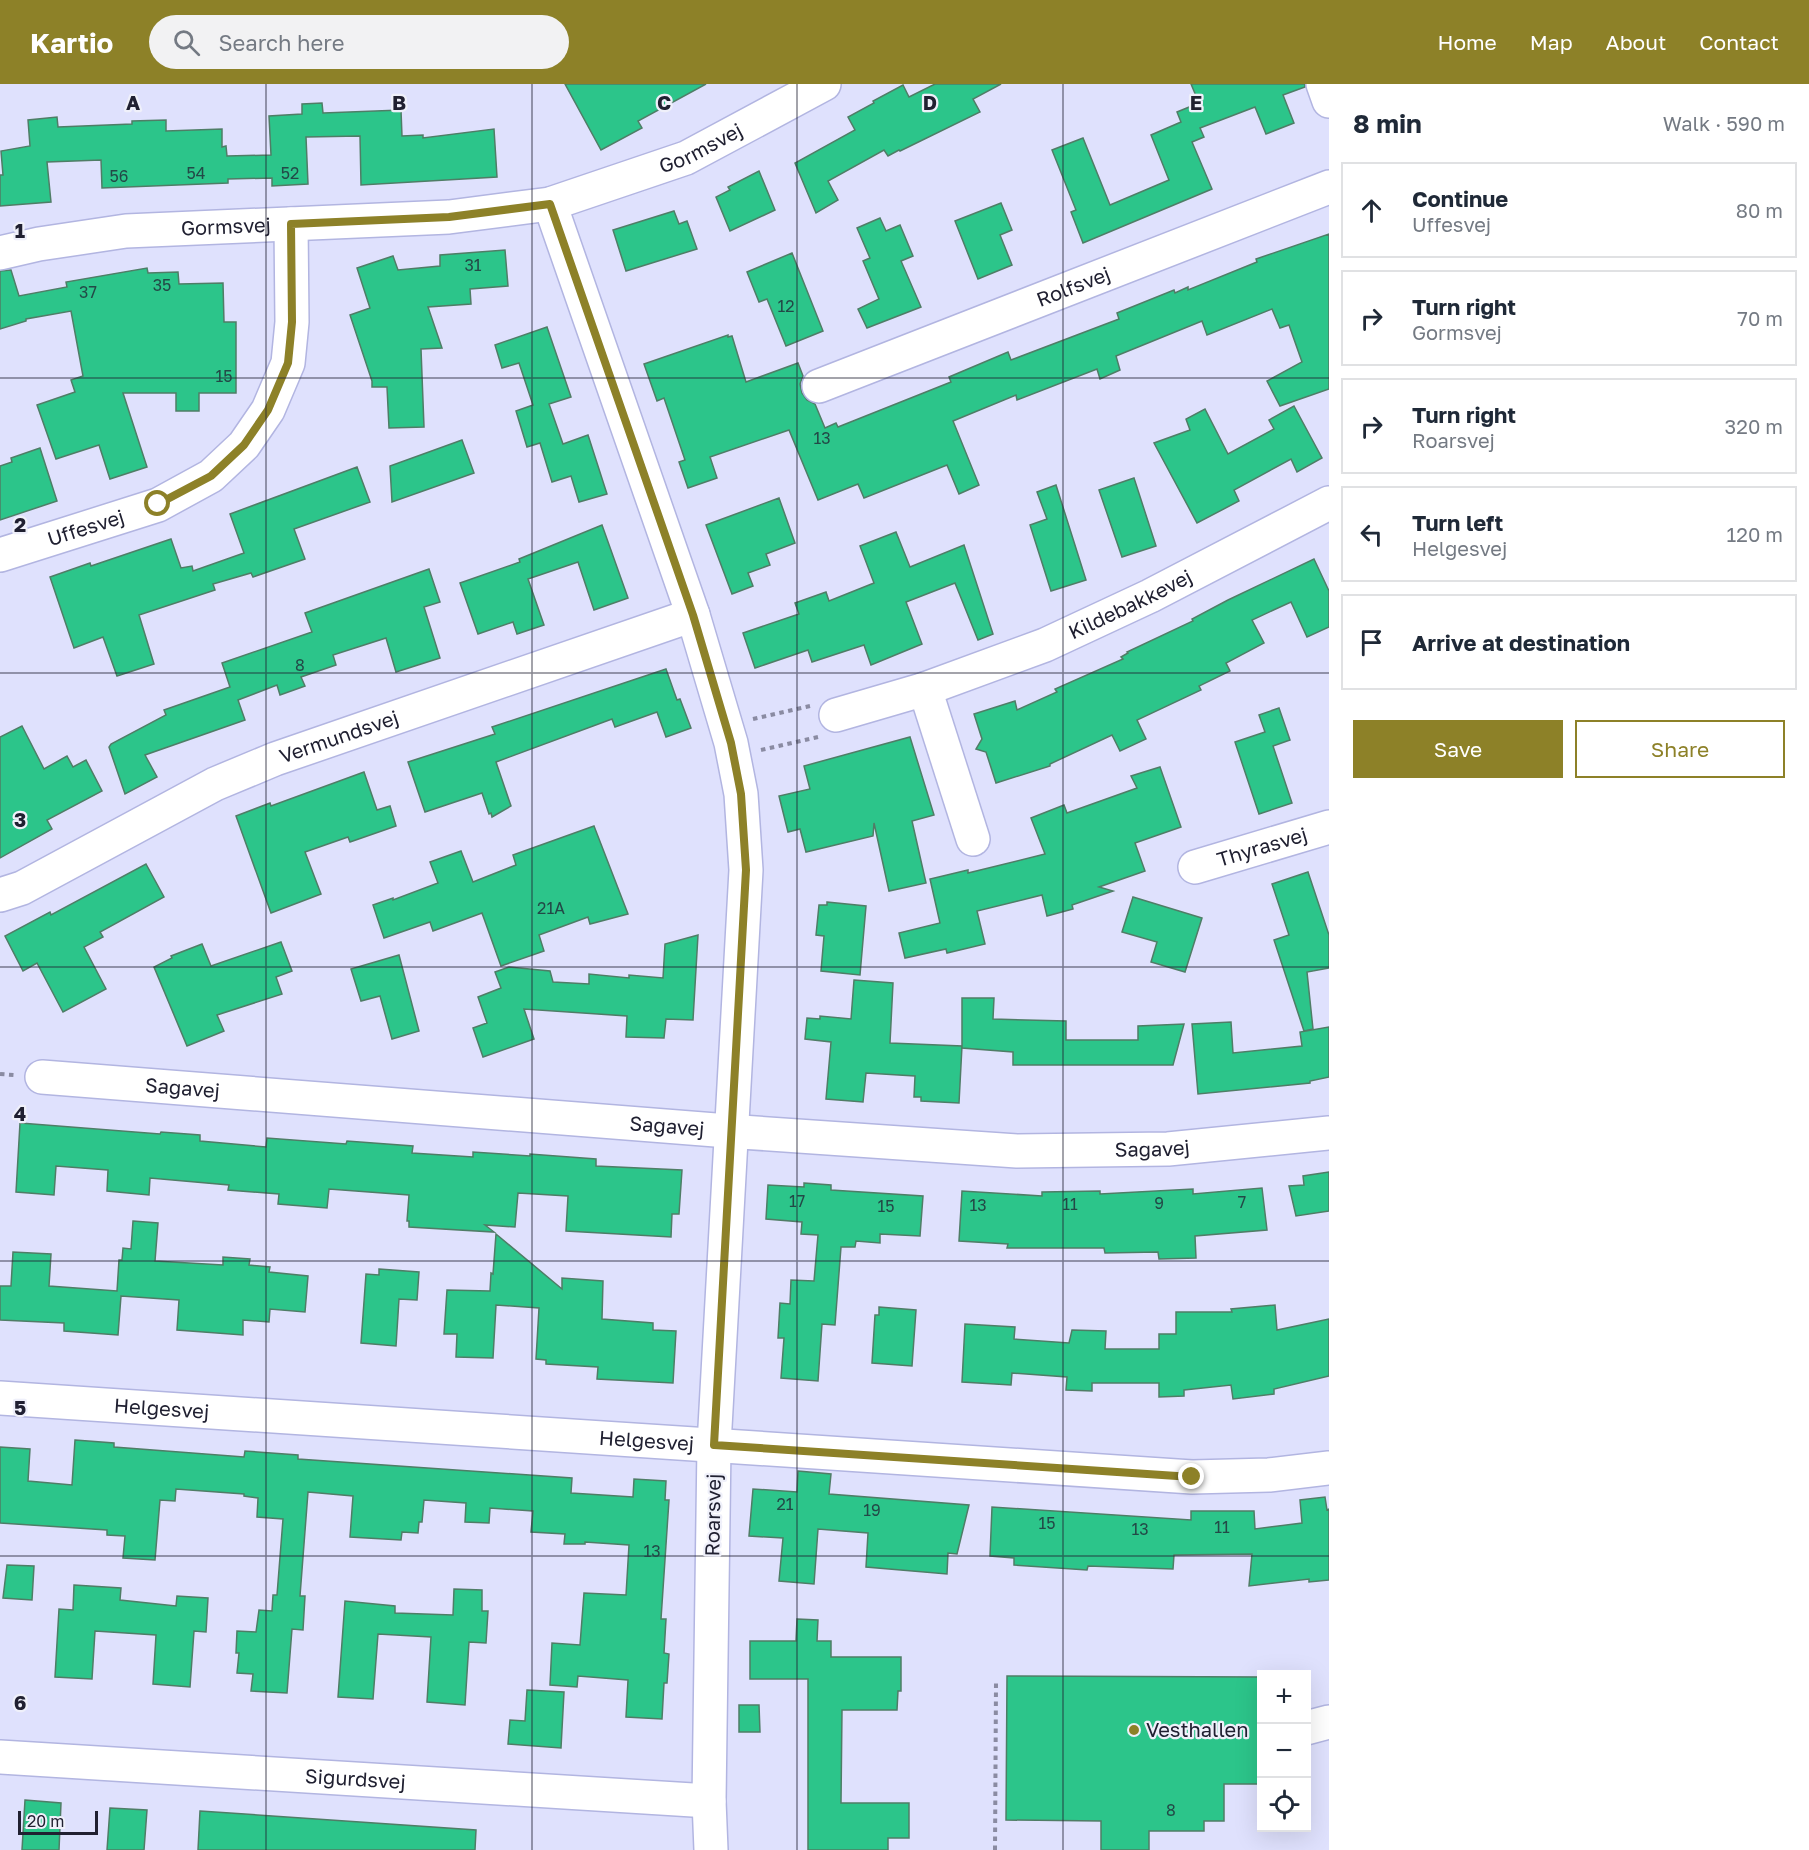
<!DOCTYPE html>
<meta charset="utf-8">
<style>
:root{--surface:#fff;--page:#f2f2f3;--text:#1f2937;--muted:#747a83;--line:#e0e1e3;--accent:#8d8128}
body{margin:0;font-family:"Golos Text",sans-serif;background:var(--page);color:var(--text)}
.controls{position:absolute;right:18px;bottom:18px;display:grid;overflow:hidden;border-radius:0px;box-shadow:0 6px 24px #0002}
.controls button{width:54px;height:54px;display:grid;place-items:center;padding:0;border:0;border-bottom:2px solid var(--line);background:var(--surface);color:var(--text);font:30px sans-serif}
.scale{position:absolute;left:18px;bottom:15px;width:80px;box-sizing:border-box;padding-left:6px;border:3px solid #202031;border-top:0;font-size:16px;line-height:21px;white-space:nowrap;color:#202031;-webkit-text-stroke:4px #eff0fa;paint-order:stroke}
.stop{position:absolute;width:18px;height:18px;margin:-14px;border:4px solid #8d8128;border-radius:50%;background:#fff}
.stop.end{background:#8d8128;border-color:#fff;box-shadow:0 2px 6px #0008}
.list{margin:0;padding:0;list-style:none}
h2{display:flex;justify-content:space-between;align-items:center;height:78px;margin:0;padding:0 24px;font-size:26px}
h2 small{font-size:20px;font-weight:400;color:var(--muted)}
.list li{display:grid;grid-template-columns:39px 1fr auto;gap:18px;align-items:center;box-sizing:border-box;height:96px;margin:0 12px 12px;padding:0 12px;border:2px solid var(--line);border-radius:0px}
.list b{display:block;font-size:22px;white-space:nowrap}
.list p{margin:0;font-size:20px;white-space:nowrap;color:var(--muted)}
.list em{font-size:20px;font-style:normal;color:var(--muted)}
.actions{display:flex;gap:12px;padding:18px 24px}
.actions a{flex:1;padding:14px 0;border:2px solid var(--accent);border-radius:0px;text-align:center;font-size:21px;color:var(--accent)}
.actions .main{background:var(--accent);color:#fff}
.icon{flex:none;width:33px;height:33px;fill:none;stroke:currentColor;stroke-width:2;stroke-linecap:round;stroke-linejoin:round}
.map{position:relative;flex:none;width:1329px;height:1766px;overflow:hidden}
header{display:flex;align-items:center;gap:36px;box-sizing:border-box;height:84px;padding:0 30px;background:var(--accent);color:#fff}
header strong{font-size:28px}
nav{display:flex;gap:33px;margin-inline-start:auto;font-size:21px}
.search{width:420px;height:54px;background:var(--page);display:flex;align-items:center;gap:15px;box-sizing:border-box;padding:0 21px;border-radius:33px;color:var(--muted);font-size:22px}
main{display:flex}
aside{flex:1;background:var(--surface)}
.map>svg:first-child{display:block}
.building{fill:#2cc58a;stroke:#4f7d66;stroke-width:1.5}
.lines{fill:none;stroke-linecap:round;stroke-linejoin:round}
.minor-casing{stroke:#b2b5e1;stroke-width:36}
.path{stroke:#8a8ba2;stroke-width:4;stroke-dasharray:4.5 4.5;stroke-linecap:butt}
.minor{stroke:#fff;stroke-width:33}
.route{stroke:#8d8128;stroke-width:8}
.grid{fill:none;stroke:#202031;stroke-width:1.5;stroke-opacity:0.55}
.poi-dot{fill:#8d8128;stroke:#eff0fa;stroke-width:2}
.labels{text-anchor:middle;stroke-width:4.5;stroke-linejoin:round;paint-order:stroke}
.number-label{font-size:16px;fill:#234947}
.street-label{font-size:20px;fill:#202031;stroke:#eff0fa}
.poi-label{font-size:20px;fill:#202031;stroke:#eff0fa;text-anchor:start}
.grid-label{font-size:20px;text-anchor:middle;font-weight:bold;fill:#202031;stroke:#eff0fa;stroke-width:4.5;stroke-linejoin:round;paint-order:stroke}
</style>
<header>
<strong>Kartio</strong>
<div class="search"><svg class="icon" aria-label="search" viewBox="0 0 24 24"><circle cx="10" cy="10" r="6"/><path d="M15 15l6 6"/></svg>Search here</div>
<nav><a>Home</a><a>Map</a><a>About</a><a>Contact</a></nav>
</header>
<main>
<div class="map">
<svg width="1329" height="1766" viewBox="0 0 1329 1766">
<rect width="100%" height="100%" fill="#dfe1fd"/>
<g class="building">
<polygon points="565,0 706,0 638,37 642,44 601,66"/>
<polygon points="935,0 1001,0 973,15 980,28 900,67 899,66 888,72 884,66 828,97 838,116 816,129 795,79 855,46 848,33 874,19 873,17 903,1 909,13"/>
<polygon points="1191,0 1305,0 1305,3 1283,11 1294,39 1266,50 1255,23 1200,44 1204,53 1192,58 1212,105 1083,159 1071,128 1076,126 1052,66 1083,54 1110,121 1169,96 1151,51 1181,38 1177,28 1199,19"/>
<polygon points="322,19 323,29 401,26 402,52 423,51 423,54 494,45 497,93 361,101 360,52 306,53 308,100 272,102 272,94 228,95 228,99 102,104 101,76 47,78 51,118 0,122 0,91 3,91 1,67 30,62 28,36 57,33 58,43 132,40 132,37 166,36 166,47 222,45 222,63 226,62 227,72 271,71 269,32 302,30 302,20"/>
<polygon points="759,87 775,126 730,147 716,113 730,106 728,103"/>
<polygon points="1001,119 1012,146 1000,151 1012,181 978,195 955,137"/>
<polygon points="674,127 679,140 687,137 697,165 626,187 613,146"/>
<polygon points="880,134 886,147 900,141 913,172 901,177 921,223 867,244 858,225 879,215 863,177 870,174 857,144"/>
<polygon points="1329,150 1329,305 1280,322 1267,297 1302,278 1289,241 1280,244 1272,225 1207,251 1202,237 1116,272 1120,286 1100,295 1097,285 1017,316 1016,311 953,337 979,401 959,410 947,381 864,414 858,400 818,416 789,346 710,373 717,394 688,404 679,378 685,376 664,314 657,317 644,280 728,251 728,253 732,252 746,298 798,279 803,292 800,300 802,309 807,316 815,320 825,344 836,339 838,343 951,298 949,293 1008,268 1011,276 1119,235 1117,229 1174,206 1175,209 1188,203 1188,206 1257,178 1256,175"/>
<polygon points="505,166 508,202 470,205 471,220 428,223 442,264 421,265 424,343 389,344 387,303 372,303 372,297 350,231 370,224 357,184 393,172 398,186 440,182 440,171"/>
<polygon points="792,169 823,247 786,262 767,215 759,218 747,188"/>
<polygon points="147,184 148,189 178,188 179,200 223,199 224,238 236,238 236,309 199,309 199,327 176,327 176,309 123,309 147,383 110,395 99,361 56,375 37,321 75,308 71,296 83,292 71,227 26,235 26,237 0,245 0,187 11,186 19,212 67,203 66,198"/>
<polygon points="547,243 571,313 549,320 563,360 588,351 607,410 579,418 571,392 552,398 540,359 527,363 516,327 533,321 519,279 502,284 495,261"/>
<polygon points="1294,322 1322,374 1297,388 1291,375 1234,406 1239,417 1197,439 1154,359 1190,346 1186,335 1205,325 1228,370 1274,345 1269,336"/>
<polygon points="462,356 474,389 392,418 390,382"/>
<polygon points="40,364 57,417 0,436 0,382 12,378 11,374"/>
<polygon points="357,383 370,418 294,445 305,475 253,493 251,489 213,500 215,506 139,531 154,580 117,592 103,553 74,564 50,493 90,479 91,482 171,455 181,484 192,482 193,487 244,469 230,430"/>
<polygon points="1134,394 1156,462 1122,473 1099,406"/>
<polygon points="1056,401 1086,496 1051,507 1030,441 1047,435 1037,408"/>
<polygon points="779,414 795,459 766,470 770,481 748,489 753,502 732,510 706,441"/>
<polygon points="602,441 628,514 594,526 578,478 528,495 544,541 517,550 513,538 478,550 460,499 520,478 519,475"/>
<polygon points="896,448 910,483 964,461 993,550 978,556 955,499 906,518 922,560 871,581 864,561 812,578 808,566 755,584 743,549 799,530 795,519 826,508 829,517 874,499 860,462"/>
<polygon points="1314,475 1329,507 1329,543 1307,553 1291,518 1252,536 1264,559 1226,579 1230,587 1199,602 1201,606 1137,636 1146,655 1120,667 1112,651 1050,680 1050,682 996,699 986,668 976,665 982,655 974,630 1015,617 1017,626 1057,608 1055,605 1123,575 1121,573 1128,569 1127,568 1193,537 1192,535 1228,516"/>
<polygon points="429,485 440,518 424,523 440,574 396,588 386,554 333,571 336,581 301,593 305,602 280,611 277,601 238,616 245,636 145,671 157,693 125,710 109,663 111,660 166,631 164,626 230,603 222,579 312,548 305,529"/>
<polygon points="666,585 677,616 680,615 691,644 666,653 657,628 615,643 612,635 496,678 511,722 492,733 491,729 489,730 482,709 425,728 408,678 495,650 492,643"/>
<polygon points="1279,624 1290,656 1273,662 1292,719 1259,730 1235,658 1265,648 1259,631"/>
<polygon points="22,642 44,685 67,672 73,683 86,676 102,707 47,736 52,745 0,774 0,653"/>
<polygon points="910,653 934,731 912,737 926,799 889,807 874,739 873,752 806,768 800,745 788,748 779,712 810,705 804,682"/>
<polygon points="1160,683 1181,743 1135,759 1145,787 1099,803 1113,807 1072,821 1073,825 1047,832 1042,811 977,827 985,860 947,869 946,865 905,874 899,849 940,839 930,795 968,786 968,789 1045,770 1031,734 1064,721 1067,729 1137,704 1131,692"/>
<polygon points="364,688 377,726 390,722 396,742 350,758 348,753 305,768 321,810 271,829 236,732 270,719 271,722"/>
<polygon points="594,742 628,830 590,840 588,833 539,851 544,867 501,882 482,829 433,847 430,838 384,854 373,821 393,814 393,816 438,799 430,778 461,767 473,798 516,781 513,771"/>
<polygon points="146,780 164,813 100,848 103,853 84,863 106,905 63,928 37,879 23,887 5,852 50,828 51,831"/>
<polygon points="1308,788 1329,851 1329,884 1307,888 1313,945 1304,947 1274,856 1289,851 1272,800"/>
<polygon points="1133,813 1202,834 1185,888 1151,878 1157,858 1122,848"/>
<polygon points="827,818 866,822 860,891 821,887 824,852 816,851 819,821 827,821"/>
<polygon points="698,851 693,936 666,935 664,954 626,953 627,932 524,925 534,955 483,973 473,944 487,939 478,913 501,904 495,888 509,883 550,887 553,898 589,900 589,890 629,894 629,891 663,894 665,860"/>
<polygon points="281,858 292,887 276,893 282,910 217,931 224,947 187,962 154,883 172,874 171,872 202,860 211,882"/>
<polygon points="399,871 419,947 392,955 380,912 361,917 351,885"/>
<polygon points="854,896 893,899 890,959 962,962 959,1019 921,1017 921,1013 914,1013 915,992 866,989 863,1018 826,1015 831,958 805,955 807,934 820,935 820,932 851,935"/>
<polygon points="962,914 994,914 993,935 1066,937 1066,956 1138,956 1138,942 1184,940 1173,981 1013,981 1013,968 962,964"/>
<polygon points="1231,938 1233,969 1302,962 1300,948 1329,943 1329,993 1310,997 1310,999 1198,1010 1192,940"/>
<polygon points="20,1039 160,1050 161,1048 200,1051 200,1057 266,1063 267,1054 346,1060 347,1057 413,1062 412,1069 473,1073 473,1068 530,1072 530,1070 596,1075 596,1082 682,1086 679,1130 672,1130 671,1153 566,1147 568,1112 518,1109 515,1143 485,1141 494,1148 409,1143 409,1137 407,1137 409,1111 329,1105 327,1124 278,1120 279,1110 228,1106 229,1101 150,1094 149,1111 107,1107 108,1086 56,1082 54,1111 16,1108"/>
<polygon points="1329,1088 1329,1127 1296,1132 1289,1102 1304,1101 1303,1092"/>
<polygon points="804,1099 831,1101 831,1106 923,1112 920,1152 880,1150 880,1159 856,1157 855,1163 841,1163 835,1241 822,1240 818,1297 781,1294 784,1254 778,1254 780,1219 790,1220 791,1196 814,1197 818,1151 801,1150 802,1138 766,1135 768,1101 804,1103"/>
<polygon points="1262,1104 1267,1146 1195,1152 1196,1174 1159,1175 1158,1168 1105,1169 1104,1164 1007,1164 1008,1160 959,1157 962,1107 1042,1112 1042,1108 1100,1107 1100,1110 1193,1105 1193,1110"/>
<polygon points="133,1137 158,1139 155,1177 223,1181 223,1173 250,1175 249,1181 270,1183 269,1188 308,1192 305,1228 270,1225 269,1238 243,1236 243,1251 177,1246 179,1216 121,1212 118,1251 64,1247 64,1239 0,1236 0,1202 11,1202 13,1168 51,1170 49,1202 117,1207 119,1176 122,1176 123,1164 131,1165"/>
<polygon points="496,1150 562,1205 562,1194 603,1197 602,1235 653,1239 653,1246 676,1247 673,1299 597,1295 598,1283 546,1280 546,1276 536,1275 539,1224 496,1221 493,1274 456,1273 457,1250 444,1250 447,1206 490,1207 491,1189 493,1190"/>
<polygon points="379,1185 419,1188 417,1216 399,1215 396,1262 361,1259 366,1190 379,1191"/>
<polygon points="1275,1221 1277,1246 1329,1235 1329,1292 1274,1305 1274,1310 1233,1315 1231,1301 1184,1306 1184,1312 1159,1313 1159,1299 1092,1299 1092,1307 1066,1306 1067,1293 1012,1289 1011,1301 962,1298 965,1240 1015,1243 1014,1255 1069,1259 1072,1246 1106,1247 1105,1265 1159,1265 1159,1250 1176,1250 1176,1228 1232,1228 1231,1225"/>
<polygon points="879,1223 916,1226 912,1282 872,1279 875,1231 879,1231"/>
<polygon points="75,1356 114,1359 114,1363 244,1373 245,1367 298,1371 298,1375 572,1394 571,1409 633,1413 634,1395 666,1397 665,1416 669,1416 661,1535 666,1535 664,1569 669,1570 667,1599 664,1599 662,1635 626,1633 628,1596 578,1592 577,1603 550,1601 552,1559 580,1561 584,1509 626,1511 629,1461 585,1458 585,1460 564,1460 565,1450 531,1448 533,1427 490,1424 489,1439 465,1438 466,1419 424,1416 422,1438 419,1438 418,1449 402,1448 401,1456 350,1453 353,1412 308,1408 300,1512 305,1512 303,1546 292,1545 287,1609 251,1607 253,1590 237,1589 239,1569 236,1569 237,1547 256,1548 259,1526 272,1527 273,1511 277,1511 283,1435 257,1433 258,1414 244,1412 244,1410 176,1405 175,1417 160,1416 155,1476 123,1474 125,1452 107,1451 107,1446 0,1439 0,1363 30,1365 28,1397 72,1401"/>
<polygon points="798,1387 831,1390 829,1410 969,1421 957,1470 948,1469 947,1490 866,1483 868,1449 818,1445 814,1500 779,1497 783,1454 749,1452 753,1405 797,1408"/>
<polygon points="1325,1413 1327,1426 1329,1425 1329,1496 1309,1498 1309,1495 1249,1502 1252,1470 1174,1471 1173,1485 1088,1482 1087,1486 1014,1481 1014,1474 990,1472 992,1423 1191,1436 1191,1427 1254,1427 1255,1445 1302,1439 1300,1416"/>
<polygon points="7,1481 34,1482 32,1516 3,1514"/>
<polygon points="74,1501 121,1504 120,1516 176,1522 177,1512 208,1514 206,1548 194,1547 190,1603 153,1600 156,1551 95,1547 92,1595 55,1593 59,1525 73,1526"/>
<polygon points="454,1505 482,1506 482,1527 488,1527 486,1559 469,1558 465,1621 427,1618 431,1553 378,1550 373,1615 338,1613 345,1517 395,1522 395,1529 453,1531"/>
<polygon points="797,1535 818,1536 817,1557 831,1557 831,1573 901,1573 901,1607 898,1607 897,1626 842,1626 841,1719 909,1719 909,1754 888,1754 888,1766 808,1766 808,1595 750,1595 750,1557 796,1557"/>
<polygon points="1007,1592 1262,1593 1262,1700 1224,1700 1224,1737 1204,1737 1204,1747 1149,1747 1149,1766 1101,1766 1101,1737 1006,1736"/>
<polygon points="527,1606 564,1608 561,1664 508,1660 510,1636 525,1637"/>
<polygon points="739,1621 759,1621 760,1648 739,1648"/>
<polygon points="25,1716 61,1719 59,1766 22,1766"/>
<polygon points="110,1724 147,1726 144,1766 107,1766"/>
<polygon points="200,1727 476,1746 475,1766 198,1766"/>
</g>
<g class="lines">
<defs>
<g id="minor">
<polyline points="1323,0 1329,17"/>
<polyline points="550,120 693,531 731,659 741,710 746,786 714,1361 709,1717 711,1766"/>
<path id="s1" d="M 0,169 L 39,160 L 126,147 L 449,133 L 550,120 L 686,74 L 824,0"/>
<path id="s2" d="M 819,302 L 1329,103"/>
<path id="s3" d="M 0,471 L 158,421 L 211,392 L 244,361 L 268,326 L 288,279 L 292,238 L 291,140"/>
<polyline points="925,605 973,755"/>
<path id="s4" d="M 836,631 L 925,605 L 1045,561 L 1150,512 L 1329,419"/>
<path id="s5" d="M 1195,783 L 1329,743"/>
<path id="s6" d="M 0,811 L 22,804 L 215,700 L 275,675 L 693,531"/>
<path id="s7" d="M 42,993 L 741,1048 L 1017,1067 L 1168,1065 L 1329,1049"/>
<path id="s8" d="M 0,1314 L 1192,1393 L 1269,1391 L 1329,1384"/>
<polyline points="1306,1644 1329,1638"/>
<path id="s9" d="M 0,1673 L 709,1717"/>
</g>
</defs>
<use href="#minor" class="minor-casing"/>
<g class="path">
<polyline points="753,635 810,622"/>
<polyline points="761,666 818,653"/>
<polyline points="0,990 14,991"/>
<polyline points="995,1766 996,1599"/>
</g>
<use href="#minor" class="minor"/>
</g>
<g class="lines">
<polyline class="route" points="158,420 211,392 244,361 268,326 288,279 292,238 291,140 449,133 550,120 693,531 731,659 741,710 746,786 714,1361 1192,1393"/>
</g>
<path class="grid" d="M 266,0 L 266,1766M 532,0 L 532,1766M 797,0 L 797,1766M 1063,0 L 1063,1766M 0,294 L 1329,294M 0,589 L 1329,589M 0,883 L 1329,883M 0,1177 L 1329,1177M 0,1472 L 1329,1472"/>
<circle class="poi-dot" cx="1134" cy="1646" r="6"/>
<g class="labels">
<g class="number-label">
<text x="196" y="95">54</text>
<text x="290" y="95">52</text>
<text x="119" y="98">56</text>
<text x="473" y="187">31</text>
<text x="162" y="207">35</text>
<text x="88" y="214">37</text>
<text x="786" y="228">12</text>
<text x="224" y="298">15</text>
<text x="822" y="360">13</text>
<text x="300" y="587">8</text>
<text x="551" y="830">21A</text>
<text x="797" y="1123">17</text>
<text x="1242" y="1124">7</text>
<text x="1159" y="1125">9</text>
<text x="1070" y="1126">11</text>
<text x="978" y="1127">13</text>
<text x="886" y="1128">15</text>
<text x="785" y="1426">21</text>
<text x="872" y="1432">19</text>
<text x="1047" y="1445">15</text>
<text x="1222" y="1449">11</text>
<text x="1140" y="1451">13</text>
<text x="652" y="1473">13</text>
<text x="1171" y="1732">8</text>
</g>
<g class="street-label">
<text dy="7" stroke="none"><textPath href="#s1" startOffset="714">Gormsvej</textPath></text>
<text dy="7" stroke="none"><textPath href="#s1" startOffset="228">Gormsvej</textPath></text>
<text dy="7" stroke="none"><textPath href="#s2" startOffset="273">Rolfsvej</textPath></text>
<text dy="7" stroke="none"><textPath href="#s3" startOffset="90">Uffesvej</textPath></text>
<text dy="7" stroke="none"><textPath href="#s4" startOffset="315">Kildebakkevej</textPath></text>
<text dy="7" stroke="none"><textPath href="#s6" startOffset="375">Vermundsvej</textPath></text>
<text dy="7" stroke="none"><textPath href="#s5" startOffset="70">Thyrasvej</textPath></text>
<text dy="7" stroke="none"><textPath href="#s7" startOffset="141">Sagavej</textPath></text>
<text dy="7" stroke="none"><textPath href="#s7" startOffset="627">Sagavej</textPath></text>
<text dy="7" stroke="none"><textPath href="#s7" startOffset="1113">Sagavej</textPath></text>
<text dy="7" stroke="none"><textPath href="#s8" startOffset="162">Helgesvej</textPath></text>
<text dy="7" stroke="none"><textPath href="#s8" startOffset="648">Helgesvej</textPath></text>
<text transform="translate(713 1431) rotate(-89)" y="7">Roarsvej</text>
<text dy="7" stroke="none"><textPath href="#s9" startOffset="356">Sigurdsvej</textPath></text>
</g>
<g class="poi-label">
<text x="1146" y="1653">Vesthallen</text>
</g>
</g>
<g class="grid-label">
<text x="133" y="26">A</text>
<text x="399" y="26">B</text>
<text x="664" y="26">C</text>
<text x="930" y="26">D</text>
<text x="1196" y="26">E</text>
<text x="20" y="154">1</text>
<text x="20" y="448">2</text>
<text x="20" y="743">3</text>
<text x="20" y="1037">4</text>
<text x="20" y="1331">5</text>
<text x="20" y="1626">6</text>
</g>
</svg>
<div class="controls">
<button>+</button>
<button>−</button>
<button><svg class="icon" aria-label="locate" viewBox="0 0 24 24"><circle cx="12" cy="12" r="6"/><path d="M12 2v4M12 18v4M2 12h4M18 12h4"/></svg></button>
</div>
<div class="scale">20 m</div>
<div class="stop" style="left:158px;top:420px"></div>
<div class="stop end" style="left:1192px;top:1393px"></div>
</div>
<aside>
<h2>8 min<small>Walk · 590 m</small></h2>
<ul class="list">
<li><svg class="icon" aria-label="ahead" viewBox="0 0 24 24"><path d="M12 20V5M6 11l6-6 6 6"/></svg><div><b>Continue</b><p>Uffesvej</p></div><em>80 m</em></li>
<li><svg class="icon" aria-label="right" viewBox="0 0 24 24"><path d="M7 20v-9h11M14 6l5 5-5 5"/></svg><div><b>Turn right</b><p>Gormsvej</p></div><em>70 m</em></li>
<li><svg class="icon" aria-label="right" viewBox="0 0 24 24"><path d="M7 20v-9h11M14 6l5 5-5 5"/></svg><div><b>Turn right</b><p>Roarsvej</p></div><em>320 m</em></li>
<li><svg class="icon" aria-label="left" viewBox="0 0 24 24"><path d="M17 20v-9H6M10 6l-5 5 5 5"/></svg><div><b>Turn left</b><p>Helgesvej</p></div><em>120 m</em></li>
<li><svg class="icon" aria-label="arrive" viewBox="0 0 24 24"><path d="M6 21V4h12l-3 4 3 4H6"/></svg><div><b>Arrive at destination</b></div></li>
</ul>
<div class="actions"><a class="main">Save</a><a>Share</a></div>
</aside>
</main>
